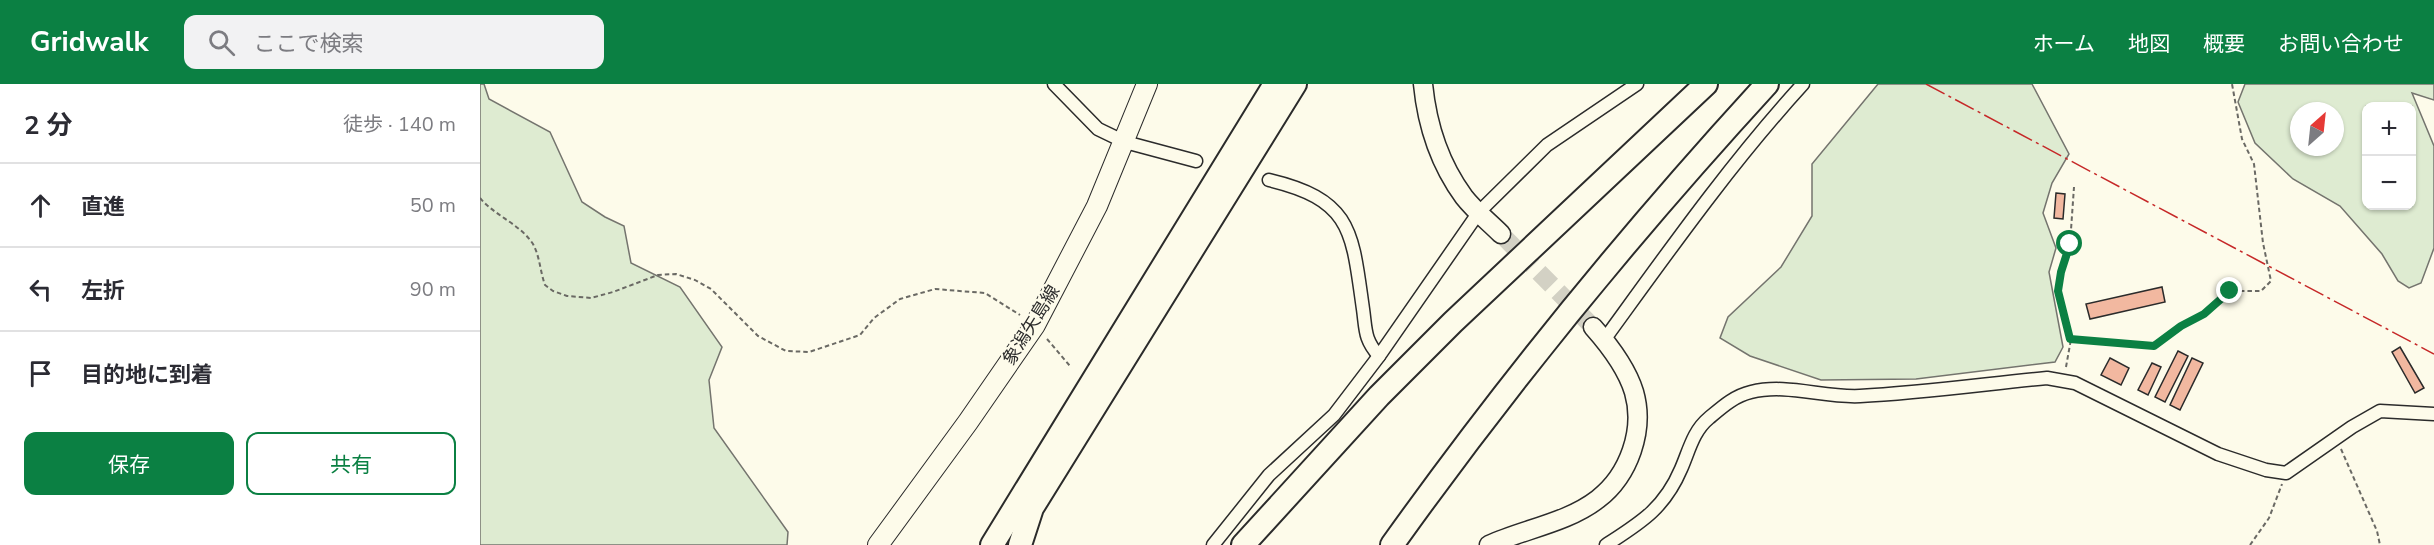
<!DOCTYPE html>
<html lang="ja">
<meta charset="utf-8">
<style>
:root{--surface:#fff;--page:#f2f2f3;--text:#2b2b33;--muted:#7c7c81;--line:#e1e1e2;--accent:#0b8043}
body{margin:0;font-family:"Nunito Sans","Noto Sans JP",sans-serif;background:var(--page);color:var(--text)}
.controls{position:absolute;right:18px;top:18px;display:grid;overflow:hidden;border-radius:12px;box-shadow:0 2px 4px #0004}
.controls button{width:54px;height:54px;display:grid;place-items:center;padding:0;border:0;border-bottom:2px solid var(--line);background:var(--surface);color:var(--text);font:30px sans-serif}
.compass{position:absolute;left:1810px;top:18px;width:54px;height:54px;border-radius:50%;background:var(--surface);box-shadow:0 2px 4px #0004;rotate:27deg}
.stop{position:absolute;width:18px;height:18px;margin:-14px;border:4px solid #0b8043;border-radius:50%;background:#fff}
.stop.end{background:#0b8043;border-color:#fff;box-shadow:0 2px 6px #0008}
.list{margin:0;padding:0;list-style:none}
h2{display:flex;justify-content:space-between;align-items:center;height:78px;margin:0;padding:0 24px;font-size:26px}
h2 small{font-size:20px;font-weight:400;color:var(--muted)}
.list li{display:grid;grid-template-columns:39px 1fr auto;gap:18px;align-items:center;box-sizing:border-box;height:84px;padding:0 24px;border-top:2px solid var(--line)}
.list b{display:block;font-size:22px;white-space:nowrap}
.list em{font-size:20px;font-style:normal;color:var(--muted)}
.actions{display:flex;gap:12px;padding:18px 24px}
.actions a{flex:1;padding:14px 0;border:2px solid var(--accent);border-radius:12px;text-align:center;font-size:21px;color:var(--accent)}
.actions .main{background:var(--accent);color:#fff}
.icon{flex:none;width:33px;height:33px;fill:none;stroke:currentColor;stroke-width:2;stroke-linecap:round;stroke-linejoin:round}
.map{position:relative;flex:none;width:1954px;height:461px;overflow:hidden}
header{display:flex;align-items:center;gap:36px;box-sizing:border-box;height:84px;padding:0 30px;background:var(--accent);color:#fff}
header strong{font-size:28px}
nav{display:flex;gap:33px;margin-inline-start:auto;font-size:21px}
.search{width:420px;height:54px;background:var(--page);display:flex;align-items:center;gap:15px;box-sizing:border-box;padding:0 21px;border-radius:12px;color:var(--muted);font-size:22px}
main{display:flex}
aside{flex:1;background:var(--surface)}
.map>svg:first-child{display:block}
.green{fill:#deebd1;stroke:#74746e;stroke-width:1.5;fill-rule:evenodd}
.building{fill:#f2b8a0;stroke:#2b2b2b;stroke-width:1.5}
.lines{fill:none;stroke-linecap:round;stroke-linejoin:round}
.secondary-tunnel{stroke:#d3d1c4;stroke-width:18;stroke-dasharray:18 9;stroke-linecap:butt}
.street-casing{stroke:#2b2b2b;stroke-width:15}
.secondary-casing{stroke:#2b2b2b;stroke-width:21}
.primary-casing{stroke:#2b2b2b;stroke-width:22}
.highway-casing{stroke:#2b2b2b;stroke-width:26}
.path{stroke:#6a6964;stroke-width:2;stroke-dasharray:4.5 3;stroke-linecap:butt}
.street{stroke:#fdfbea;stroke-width:12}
.secondary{stroke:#fdfbea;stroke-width:18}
.primary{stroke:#fdfbea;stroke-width:20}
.highway{stroke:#fdfbea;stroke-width:22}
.power{stroke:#c62828;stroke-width:1.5;stroke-dasharray:21 4.5 3 4.5;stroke-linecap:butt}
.route{stroke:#0b8043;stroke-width:8}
.labels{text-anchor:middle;stroke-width:4.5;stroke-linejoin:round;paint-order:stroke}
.street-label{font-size:18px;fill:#2b2b2b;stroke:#fdfbea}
</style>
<header>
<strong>Gridwalk</strong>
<div class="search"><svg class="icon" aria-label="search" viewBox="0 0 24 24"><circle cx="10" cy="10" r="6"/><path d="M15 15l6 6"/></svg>ここで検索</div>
<nav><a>ホーム</a><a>地図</a><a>概要</a><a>お問い合わせ</a></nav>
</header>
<main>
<aside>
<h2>2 分<small>徒歩 · 140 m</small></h2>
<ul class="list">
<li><svg class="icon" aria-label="ahead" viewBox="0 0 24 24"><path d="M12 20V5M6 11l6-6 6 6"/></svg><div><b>直進</b></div><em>50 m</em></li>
<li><svg class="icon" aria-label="left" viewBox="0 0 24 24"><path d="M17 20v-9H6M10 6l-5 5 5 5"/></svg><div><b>左折</b></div><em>90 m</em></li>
<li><svg class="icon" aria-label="arrive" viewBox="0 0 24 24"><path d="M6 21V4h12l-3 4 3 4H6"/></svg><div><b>目的地に到着</b></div></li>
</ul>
<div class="actions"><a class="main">保存</a><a>共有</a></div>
</aside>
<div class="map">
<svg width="1954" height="461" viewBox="0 0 1954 461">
<rect width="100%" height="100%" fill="#fdfbea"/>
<g class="green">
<polygon points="0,0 4,0 9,15 70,48 102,118 125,133 144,142 151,179 200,203 242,263 229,296 234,344 308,448 307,461 0,461"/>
<polygon points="1398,0 1552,0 1589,70 1572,99 1563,129 1576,164 1569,188 1583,263 1575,278 1436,295 1341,296 1270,272 1240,254 1248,233 1301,183 1332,132 1332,80"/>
<path d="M 1765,0 L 1954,0 L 1954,16 L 1932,9 L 1954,62 L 1954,164 L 1941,199 L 1929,204 L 1918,197 L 1902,170 L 1860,122 L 1813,95 L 1775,59 L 1758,18 ZM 1886,22 L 1932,22 L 1932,122 L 1886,122 ZM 1819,27 L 1855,27 L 1855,63 L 1819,63 Z"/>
</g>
<g class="building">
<polygon points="1576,109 1585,110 1583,135 1574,134"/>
<polygon points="1682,203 1685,218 1610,235 1606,220"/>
<polygon points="1920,263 1944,304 1935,309 1912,268"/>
<polygon points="1698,267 1708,272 1685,318 1675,313"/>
<polygon points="1630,274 1649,284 1641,301 1621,291"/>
<polygon points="1712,274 1723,279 1700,326 1690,321"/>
<polygon points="1672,279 1681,283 1668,311 1658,306"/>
</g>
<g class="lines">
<polyline class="secondary-tunnel" points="1021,150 1113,243"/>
<defs>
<g id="street">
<polyline points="574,0 618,45 645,58 716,77"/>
<path d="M 789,96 C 873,116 872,148 883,225 C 886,246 884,255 899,272"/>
<path d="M 1124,256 C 1188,168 1250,80 1323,0"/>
<polyline points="733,461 789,391 854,331 899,272 999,128 1067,61 1157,0"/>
<path d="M 1126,461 C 1160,439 1184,425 1201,385 C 1209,367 1213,347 1229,334 C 1242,323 1254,312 1271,308 C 1307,299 1344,314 1380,312 C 1442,309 1505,300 1567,294 L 1595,299 L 1738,370 L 1786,386 L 1806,389 L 1872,343 L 1900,327 L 1954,330"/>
</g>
<g id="secondary">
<path d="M 943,0 C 947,41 959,79 984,113 C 994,126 1009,138 1021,150"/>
<path d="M 1009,461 C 1044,445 1087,439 1118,415 C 1149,391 1165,346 1154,308 C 1147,285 1129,261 1113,243"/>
</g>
<polyline id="primary" points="398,461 488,338 555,241 617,122 667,0"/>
<g id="highway">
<polyline points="512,461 795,0"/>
<polyline points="540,461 552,424 815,0"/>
<polyline points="763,461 899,312 973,238 1226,0"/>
<path d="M 912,461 C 1027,300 1153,146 1287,0"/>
</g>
</defs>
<use href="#street" class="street-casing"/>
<use href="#secondary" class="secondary-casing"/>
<use href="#primary" class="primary-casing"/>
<use href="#highway" class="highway-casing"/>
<g class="path">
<path d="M 0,114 C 15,132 40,140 53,160 C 60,173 60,187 65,201 L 73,207 L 87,212 L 111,214 L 133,208 L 178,191 L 196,190 L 215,196 L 231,205 L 278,252 L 306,267 L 329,268 L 380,251 L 394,234 L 420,215 L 455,205 L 505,209 L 540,231"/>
<polyline points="567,255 590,282"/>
<polyline points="1591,255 1674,262 1701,242 1724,230 1750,207 1781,207 1791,197 1783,159 1774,80 1762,55 1752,0"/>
<polyline points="1586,283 1591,255 1578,207 1581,188 1590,160 1594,103"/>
<polyline points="1861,365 1897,447 1900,461"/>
<polyline points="1770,461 1789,434 1802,400"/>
</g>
<use href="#street" class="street"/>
<use href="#secondary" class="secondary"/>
<use href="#primary" class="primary"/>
<use href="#highway" class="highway"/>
<polyline class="power" points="1446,0 1954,270"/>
</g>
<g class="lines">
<polyline class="route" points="1590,160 1581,188 1578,207 1590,255 1674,262 1701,242 1724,230 1750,207"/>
</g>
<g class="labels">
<g class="street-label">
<text transform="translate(551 241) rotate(-58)" y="6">象潟矢島線</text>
</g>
</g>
</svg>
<div class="controls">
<button>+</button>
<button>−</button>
</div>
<svg class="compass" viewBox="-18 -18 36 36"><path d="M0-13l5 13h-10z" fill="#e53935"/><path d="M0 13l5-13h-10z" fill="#7c7c81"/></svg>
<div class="stop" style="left:1590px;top:160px"></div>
<div class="stop end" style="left:1750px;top:207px"></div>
</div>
</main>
